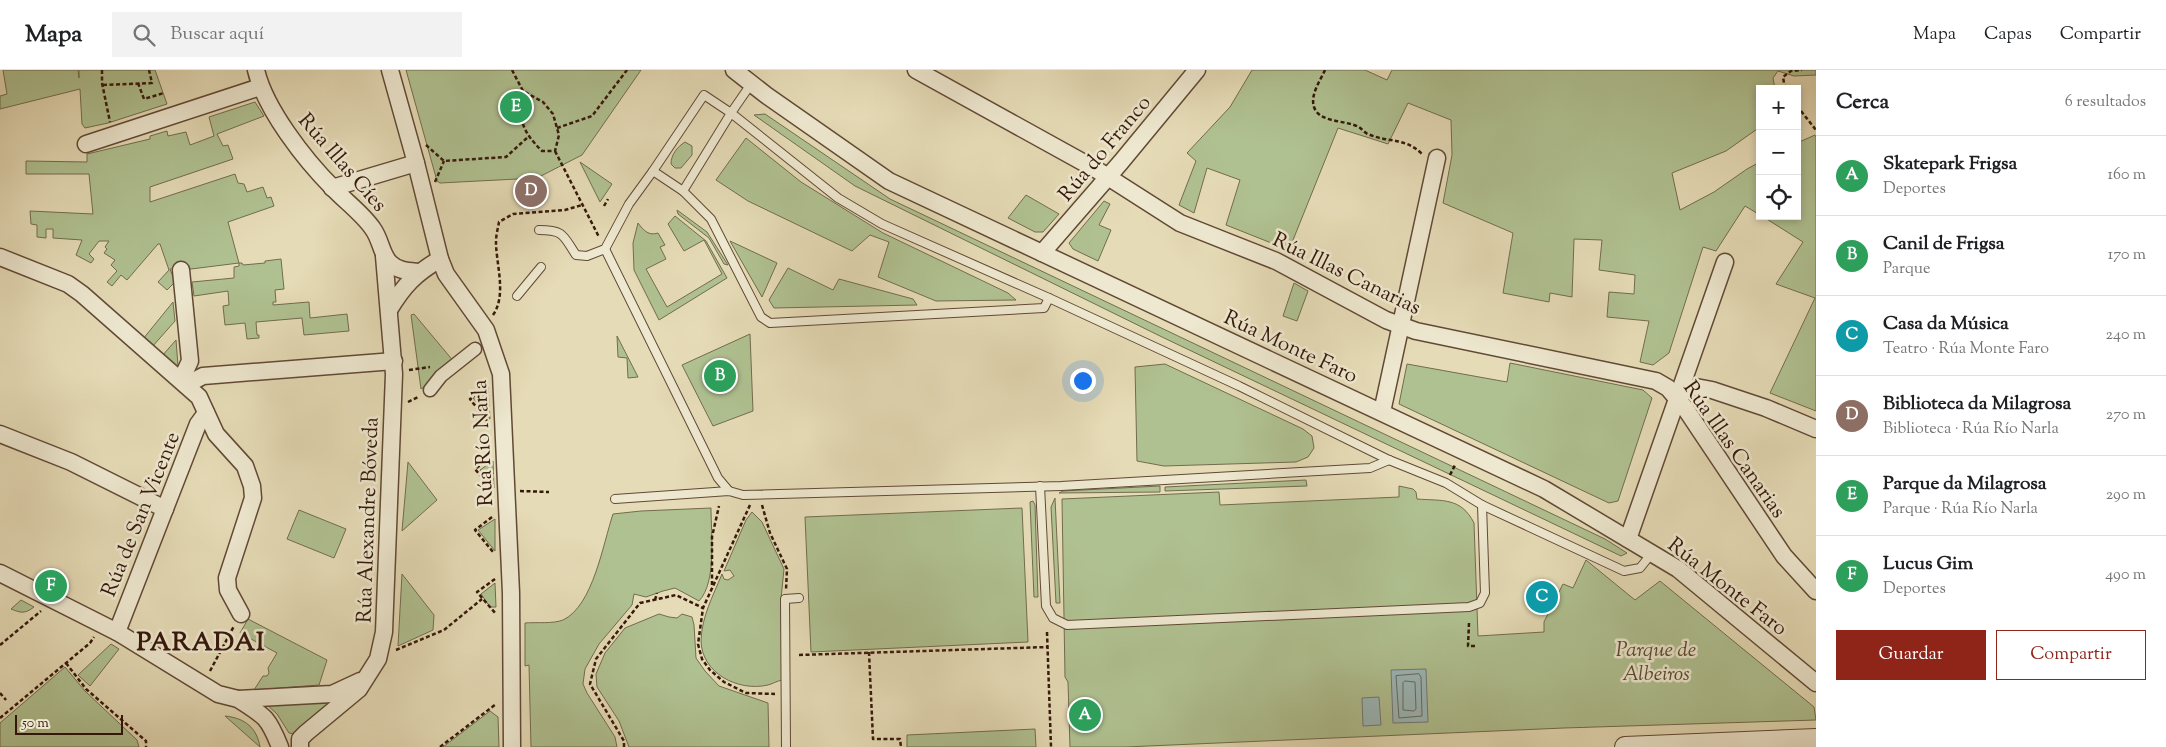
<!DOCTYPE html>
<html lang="es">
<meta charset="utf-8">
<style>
:root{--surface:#fff;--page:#f2f2f2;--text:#202124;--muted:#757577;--line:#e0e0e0;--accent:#8f2418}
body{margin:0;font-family:"Sorts Mill Goudy",serif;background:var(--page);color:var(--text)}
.controls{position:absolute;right:15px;top:15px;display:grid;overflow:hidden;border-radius:0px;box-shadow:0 2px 8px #0003}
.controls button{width:45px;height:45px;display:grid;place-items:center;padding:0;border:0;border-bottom:1px solid var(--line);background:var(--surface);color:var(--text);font:25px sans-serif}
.scale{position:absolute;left:15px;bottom:12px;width:108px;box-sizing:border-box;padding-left:5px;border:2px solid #35180a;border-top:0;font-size:14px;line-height:18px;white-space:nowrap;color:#35180a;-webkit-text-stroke:4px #eee8d0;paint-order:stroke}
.you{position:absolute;left:1082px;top:310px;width:18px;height:18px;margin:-12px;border:4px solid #fff;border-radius:50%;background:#1a73e8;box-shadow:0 0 0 8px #1a73e833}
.badge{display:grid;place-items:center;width:32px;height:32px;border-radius:50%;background:var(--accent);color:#fff;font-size:16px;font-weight:700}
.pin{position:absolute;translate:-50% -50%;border:2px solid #fff;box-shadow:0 1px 5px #0006}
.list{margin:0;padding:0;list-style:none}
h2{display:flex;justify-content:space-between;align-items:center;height:65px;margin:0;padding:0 20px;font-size:21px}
h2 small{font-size:16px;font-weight:400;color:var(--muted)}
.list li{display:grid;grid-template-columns:32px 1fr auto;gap:15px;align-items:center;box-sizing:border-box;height:80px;padding:0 20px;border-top:1px solid var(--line)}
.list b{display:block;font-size:19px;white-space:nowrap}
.list p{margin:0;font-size:16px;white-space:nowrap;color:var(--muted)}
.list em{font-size:16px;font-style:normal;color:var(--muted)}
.actions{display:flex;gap:10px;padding:15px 20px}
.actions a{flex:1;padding:11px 0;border:1px solid var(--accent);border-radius:0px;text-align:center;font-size:18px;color:var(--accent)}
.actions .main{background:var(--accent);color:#fff}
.icon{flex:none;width:28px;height:28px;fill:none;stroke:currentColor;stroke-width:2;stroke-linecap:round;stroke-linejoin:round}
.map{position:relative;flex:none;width:1816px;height:677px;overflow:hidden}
header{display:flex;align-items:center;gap:30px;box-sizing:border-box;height:70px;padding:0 25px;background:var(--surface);border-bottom:1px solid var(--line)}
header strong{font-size:24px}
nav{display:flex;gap:28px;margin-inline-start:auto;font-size:18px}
.search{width:350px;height:45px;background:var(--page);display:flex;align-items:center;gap:12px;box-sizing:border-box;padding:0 18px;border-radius:0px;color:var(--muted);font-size:19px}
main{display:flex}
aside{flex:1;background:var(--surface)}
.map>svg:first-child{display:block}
.green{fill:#b0c191;stroke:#726c4e}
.water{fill:#9bb8b9;stroke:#727873}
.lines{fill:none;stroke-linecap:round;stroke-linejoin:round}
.shore{stroke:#686862;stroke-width:1}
.service-casing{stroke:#614935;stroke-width:10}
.pedestrian-casing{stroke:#614935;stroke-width:15}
.minor-casing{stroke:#614935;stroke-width:19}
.tertiary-casing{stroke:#614935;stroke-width:22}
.path{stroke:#35180a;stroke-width:2.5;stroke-dasharray:4 2.5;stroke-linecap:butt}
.service{stroke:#eee8d0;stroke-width:8}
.pedestrian{stroke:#eee8d0;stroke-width:12}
.minor{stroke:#eee8d0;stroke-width:16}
.tertiary{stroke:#eee8d0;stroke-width:20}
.labels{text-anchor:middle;stroke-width:5;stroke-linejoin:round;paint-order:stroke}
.street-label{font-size:21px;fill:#35180a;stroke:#eee8d0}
.park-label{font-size:21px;font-style:italic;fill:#5a4b32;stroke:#eee8d0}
.district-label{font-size:26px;font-weight:bold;letter-spacing:1px;fill:#35180a;stroke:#eee8d0}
</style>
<header>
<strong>Mapa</strong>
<div class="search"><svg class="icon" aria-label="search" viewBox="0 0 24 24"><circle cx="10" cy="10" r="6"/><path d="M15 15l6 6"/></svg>Buscar aquí</div>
<nav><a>Mapa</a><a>Capas</a><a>Compartir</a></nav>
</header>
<main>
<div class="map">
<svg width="1816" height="677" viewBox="0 0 1816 677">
<rect width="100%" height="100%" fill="#e5dbb6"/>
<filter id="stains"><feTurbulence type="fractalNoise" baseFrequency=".004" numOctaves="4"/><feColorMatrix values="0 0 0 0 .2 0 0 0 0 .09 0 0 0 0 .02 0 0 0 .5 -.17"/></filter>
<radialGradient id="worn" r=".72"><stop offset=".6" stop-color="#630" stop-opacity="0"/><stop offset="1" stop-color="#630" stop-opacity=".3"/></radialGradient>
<g class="green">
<polygon points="3,0 78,0 79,8 79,0 155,0 167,34 108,53 85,58 82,54 80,19 0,39 0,26 7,24"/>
<polygon points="406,0 641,0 582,85 537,108 440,113 437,111"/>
<polygon points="1252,0 1365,0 1387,10 1392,0 1816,0 1816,5 1794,6 1778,1 1773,8 1775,19 1760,19 1760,57 1726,81 1672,103 1680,140 1714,122 1747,99 1760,92 1760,145 1745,136 1716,181 1703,177 1669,283 1653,295 1640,292 1649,251 1607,247 1609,222 1634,224 1635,205 1599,200 1602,170 1574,169 1572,227 1550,223 1549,232 1503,223 1513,163 1443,133 1452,85 1451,50 1408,33 1388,74 1338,58 1289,180 1226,155 1240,110 1207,98 1194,143 1179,135 1196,91 1187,83 1230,37"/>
<polygon points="255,32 264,46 217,64 223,76 228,75 233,89 150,117 150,132 235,104 238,113 244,114 247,122 263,117 267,128 271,127 274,136 228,152 239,193 242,193 243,195 265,193 265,191 281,189 284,219 275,220 276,232 273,232 273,235 309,232 310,248 347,244 349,261 304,265 302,248 256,252 257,265 259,265 259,268 247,269 245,253 225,255 223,236 229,235 228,221 194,226 192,212 234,208 234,197 239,196 239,193 191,199 170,199 175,212 167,220 158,212 169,200 160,174 158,174 127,210 121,205 112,216 107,212 117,201 111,195 115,190 104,183 107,179 105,177 109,171 99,171 89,184 94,189 91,193 76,185 82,170 53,168 53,159 46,159 46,168 37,167 37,155 31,154 30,141 93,144 89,104 26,104 26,91 87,92 87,84 150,69 150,66 167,61 168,66 186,62 190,75 214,66 209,47"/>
<polygon points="765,44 890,129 1605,469 1627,483 1621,486 1162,267 855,116 754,45"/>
<polygon points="1815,65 1816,67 1816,341 1770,323 1815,228 1776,214 1803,172 1762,146 1797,146 1797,73"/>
<polygon points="746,68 801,112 883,163 1008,223 1016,230 936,231 878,207 889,172 870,165 852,181 748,131 716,110"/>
<path d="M 685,72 L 692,76 L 692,85 L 681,98 L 675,98 L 671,94 C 671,85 677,77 685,72 Z"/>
<polygon points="580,92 612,114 600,132"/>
<polygon points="1026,125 1059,144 1043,162 1035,162 1008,148"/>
<polygon points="1104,131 1110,134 1099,155 1111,160 1098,191 1073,179 1069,173"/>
<polygon points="677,140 707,162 728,195 724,194 709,168 678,144"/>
<path d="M 675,146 L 706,171 L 727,208 L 659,250 L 634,200 L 633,173 L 638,153 C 644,161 649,166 658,163 L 665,175 L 660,177 L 666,189 L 646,199 L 667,237 L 722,204 L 704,170 L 684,181 L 668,154 Z"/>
<polygon points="730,171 777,193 762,227"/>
<polygon points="788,198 833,220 839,209 913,229 917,235 774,238 769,230"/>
<polygon points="1294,213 1308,221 1297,251 1283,246"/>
<polygon points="173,232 175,251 152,277 143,269"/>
<polygon points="414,244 455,293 421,319 411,245"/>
<polygon points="750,264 753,341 713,356 682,295"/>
<polygon points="617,266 638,307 628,308 627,288 618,287"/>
<polygon points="176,270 178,296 176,299 162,286"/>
<polygon points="1510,293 1643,320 1652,328 1618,431 1609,433 1399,334 1407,294 1507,312"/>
<polygon points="1165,294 1303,359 1312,366 1314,378 1308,387 1296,392 1164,396 1137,391 1135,297"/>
<polygon points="488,316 490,349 473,328"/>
<polygon points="493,391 494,418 480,400"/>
<polygon points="408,392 437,430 402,461"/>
<polygon points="1306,410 1307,416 1165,421 1165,417"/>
<polygon points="1160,416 1160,422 1059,423 1063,421"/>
<path d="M 1399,416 L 1413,419 L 1416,422 L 1417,429 C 1442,431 1461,427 1474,453 L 1478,566 L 1544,562 L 1544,552 L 1563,514 L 1573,518 L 1586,490 L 1635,530 L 1660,511 L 1814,637 L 1816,650 L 1564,658 L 1125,677 L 1070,677 L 1068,612 L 1065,607 L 1062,429 L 1219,422 L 1220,435 L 1399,427 Z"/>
<polygon points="1055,428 1060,533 1056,533 1051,437"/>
<polygon points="1033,431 1035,435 1038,527 1034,527 1030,432"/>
<path d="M 711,438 C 711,463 717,512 699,531 L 675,518 L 663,521 L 646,527 L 634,524 L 632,535 L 599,574 L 585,599 L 583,614 L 587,623 L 615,667 L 617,677 L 531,677 L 529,595 L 525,596 L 525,553 C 536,552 553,554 563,550 C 593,536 603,474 613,444 L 641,441 Z"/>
<polygon points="1022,438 1028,572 811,582 805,447"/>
<polygon points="299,440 346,459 334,488 287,469"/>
<path d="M 752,442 L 762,452 L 784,499 L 781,529 L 782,610 C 777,611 772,614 768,615 C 738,622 701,603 701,570 C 702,546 713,526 722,504 L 724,509 L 728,510 L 734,506 L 730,500 L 724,501 L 746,450 Z"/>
<polygon points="495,449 495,481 478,460"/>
<polygon points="402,504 434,545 433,560 398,576"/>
<polygon points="495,513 496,537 490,537 481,524"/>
<path d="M 21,530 L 34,537 C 25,544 21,543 11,539 Z"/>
<polygon points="659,544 669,547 677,548 682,544 692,547 694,555 696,588 705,601 719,616 768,633 769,677 629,677 619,651 597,617 596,604 605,583 625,558"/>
<polygon points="248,549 327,590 319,615 254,620 263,606 267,606 269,603 268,598 277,583 240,563"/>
<polygon points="111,574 119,579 90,616 78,605"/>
<polygon points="65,597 85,621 137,670 139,677 0,677 0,653"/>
<polygon points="342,625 294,664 289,663 277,644 264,632"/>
<polygon points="490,641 498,647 499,677 443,677"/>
<path d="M 225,646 C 245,648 257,658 260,677 Z"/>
<polygon points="1035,659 1036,677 907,677 907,665"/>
</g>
<g class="water">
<polygon points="1426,599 1428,652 1393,653 1391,600"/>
<polygon points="1379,627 1381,655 1363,656 1362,628"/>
</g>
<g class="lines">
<g class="shore">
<polygon points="1419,604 1421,607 1422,646 1399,648 1396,606"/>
<polygon points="1405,611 1415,612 1416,639 1414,641 1403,640 1403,613"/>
</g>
<defs>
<g id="service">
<polyline points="751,14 731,43 683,121 653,101 704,25 731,43 838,128 882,154 1049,228 1239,316 1389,390 1446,413 1482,435 1624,501 1640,498 1652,483"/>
<polyline points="683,121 711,149 761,247 770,253 1044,238 1049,228"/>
<path d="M 539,160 C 565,160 563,166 576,185 L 587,186 L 605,179 L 629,134 L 653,101"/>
<polyline points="605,179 718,408 729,421"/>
<polyline points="517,226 541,197"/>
<polyline points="1040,416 1046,536 1053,548 1067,555 1469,537 1480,533 1485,523 1482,435"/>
<polyline points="615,429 729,421 743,425 1061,416 1370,398 1389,390"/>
<polyline points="786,677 785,529 799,528"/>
</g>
<polyline id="pedestrian" points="430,320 441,306 475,279"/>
<g id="minor">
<path d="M 256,0 C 265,39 305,90 333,118 C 345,131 363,144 373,159 C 381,170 381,184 390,193 C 398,201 408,201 419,202"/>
<polyline points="390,0 416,93 440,189 446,204 486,260 501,304 511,523 512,677"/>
<polyline points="734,0 766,25 889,111 1544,419 1678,499 1816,613"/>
<polyline points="916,0 1097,100 1180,153 1276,191 1386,250 1416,261 1656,311 1668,318 1685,338 1784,486 1816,521"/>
<polyline points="86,74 260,17"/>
<polyline points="332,118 416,93"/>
<polyline points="1042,183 1121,92 1197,0"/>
<polyline points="0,187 68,214 82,224 199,327 216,364 245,396 252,416 253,428 227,508 228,520 241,544"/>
<path d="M 389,240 C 404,215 415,204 440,189"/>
<polyline points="181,310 190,291 181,200"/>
<polyline points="186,315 203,306 394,291"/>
<polyline points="1677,329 1687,319 1696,317 1712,320 1766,338 1816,359"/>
<polyline points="1382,342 1437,88"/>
<polyline points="0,364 71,392 165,439"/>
<polyline points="1628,469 1725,192"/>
<polyline points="0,503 117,562 218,624 238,629 332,624 360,611"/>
<polyline points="117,562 198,354 206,343"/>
<path d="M 238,629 C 265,646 268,647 280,677"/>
<polyline points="300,677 300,669 306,663 359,619 378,589 384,562 394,304 384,186"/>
</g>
<polyline id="tertiary" points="1625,677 1816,669"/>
</defs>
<use href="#service" class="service-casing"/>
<use href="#pedestrian" class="pedestrian-casing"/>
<use href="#minor" class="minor-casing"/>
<use href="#tertiary" class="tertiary-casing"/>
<g class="path">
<polyline points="102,0 102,13 110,52"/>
<path d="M 512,0 L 523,21 L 543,32 L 553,44 L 559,65 L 555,81 L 542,81 C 522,61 518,50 523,21"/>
<path d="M 1325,0 C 1320,11 1310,25 1314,37 C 1319,53 1346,50 1359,57 C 1362,59 1365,63 1368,64 C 1388,73 1405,67 1422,84"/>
<polyline points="138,13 144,29 164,23"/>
<polyline points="103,15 152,13 149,0"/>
<polyline points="1785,19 1783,7 1791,1 1802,0"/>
<polyline points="1797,36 1816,60"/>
<polyline points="557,58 592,46 627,0"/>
<polyline points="426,75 444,91 506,87 528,67"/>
<polyline points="555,81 599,167"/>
<polyline points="435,112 444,91"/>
<polyline points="604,136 608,129"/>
<path d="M 493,245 C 507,225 496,194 496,172 C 496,165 498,158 499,152 L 513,144 L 565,140 L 582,135"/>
<polyline points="409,300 430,297"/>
<polyline points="408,332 418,327"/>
<polyline points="487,351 470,329 487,316"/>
<polyline points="490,388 475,399 491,419"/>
<polyline points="1450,405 1455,395"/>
<polyline points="520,421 549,422"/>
<polyline points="750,435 703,538 698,574 702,589 710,600 724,612 746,623 775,624"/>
<polyline points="762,435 770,463 787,499 786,520"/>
<polyline points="492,447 475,460 493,482"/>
<polyline points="495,509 477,522 496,544"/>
<polyline points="712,515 712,467 719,436"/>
<polyline points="655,530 657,523"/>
<polyline points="1469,553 1468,576 1477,576"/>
<polyline points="1047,562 1051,677"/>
<polyline points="0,575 41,541"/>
<polyline points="396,580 444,560 482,529"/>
<polyline points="869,582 873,669 900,669 901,677"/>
<polyline points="799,585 1048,577"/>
<polyline points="66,593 86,619 146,671 146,677"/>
<polyline points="210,601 234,556"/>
<polyline points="0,623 6,630"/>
<polyline points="0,648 90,573 94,567"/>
<polyline points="440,677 496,634"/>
<polyline points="624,677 624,671 590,614 596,589 640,533 676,525 703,538"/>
</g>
<use href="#service" class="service"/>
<use href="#pedestrian" class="pedestrian"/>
<use href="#minor" class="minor"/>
<use href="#tertiary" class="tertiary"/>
</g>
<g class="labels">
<g class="street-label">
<text transform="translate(1104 78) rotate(-50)" y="7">Rúa do Franco</text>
<text transform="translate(343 92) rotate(49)" y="7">Rúa Illas Cíes</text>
<text transform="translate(1347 203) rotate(26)" y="7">Rúa Illas Canarias</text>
<text transform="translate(1291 276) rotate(25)" y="7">Rúa Monte Faro</text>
<text transform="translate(482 373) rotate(-93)" y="7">Rúa Río Narla</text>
<text transform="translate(1735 379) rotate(55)" y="7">Rúa Illas Canarias</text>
<text transform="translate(140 444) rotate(-68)" y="7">Rúa de San Vicente</text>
<text transform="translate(367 450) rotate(-88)" y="7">Rúa Alexandre Bóveda</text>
<text transform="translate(1728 516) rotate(38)" y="7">Rúa Monte Faro</text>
</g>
<g class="park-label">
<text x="1656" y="586">Parque de<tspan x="1656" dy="24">Albeiros</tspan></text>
</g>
<g class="district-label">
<text x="201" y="580">PARADAI</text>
</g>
</g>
<rect width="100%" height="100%" filter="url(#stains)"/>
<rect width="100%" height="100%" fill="url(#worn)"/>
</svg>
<div class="controls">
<button>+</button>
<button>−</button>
<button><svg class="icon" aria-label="locate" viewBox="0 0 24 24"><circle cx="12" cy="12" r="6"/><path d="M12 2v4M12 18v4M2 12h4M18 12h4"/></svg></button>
</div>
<div class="scale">50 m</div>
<div class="you"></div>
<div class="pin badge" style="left:1085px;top:645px;background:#2e9e5b">A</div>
<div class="pin badge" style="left:720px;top:306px;background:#2e9e5b">B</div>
<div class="pin badge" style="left:1542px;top:527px;background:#0f9aa8">C</div>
<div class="pin badge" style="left:531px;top:121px;background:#8d6e63">D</div>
<div class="pin badge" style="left:516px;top:37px;background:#2e9e5b">E</div>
<div class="pin badge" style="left:51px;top:516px;background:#2e9e5b">F</div>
</div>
<aside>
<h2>Cerca<small>6 resultados</small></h2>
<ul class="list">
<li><span class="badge" style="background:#2e9e5b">A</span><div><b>Skatepark Frigsa</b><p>Deportes</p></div><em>160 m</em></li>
<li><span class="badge" style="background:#2e9e5b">B</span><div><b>Canil de Frigsa</b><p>Parque</p></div><em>170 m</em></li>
<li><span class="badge" style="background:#0f9aa8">C</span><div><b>Casa da Música</b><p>Teatro · Rúa Monte Faro</p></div><em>240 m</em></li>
<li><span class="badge" style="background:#8d6e63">D</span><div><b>Biblioteca da Milagrosa</b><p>Biblioteca · Rúa Río Narla</p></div><em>270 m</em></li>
<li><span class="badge" style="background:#2e9e5b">E</span><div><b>Parque da Milagrosa</b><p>Parque · Rúa Río Narla</p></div><em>290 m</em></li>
<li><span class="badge" style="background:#2e9e5b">F</span><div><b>Lucus Gim</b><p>Deportes</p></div><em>490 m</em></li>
</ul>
<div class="actions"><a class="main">Guardar</a><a>Compartir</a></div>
</aside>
</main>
